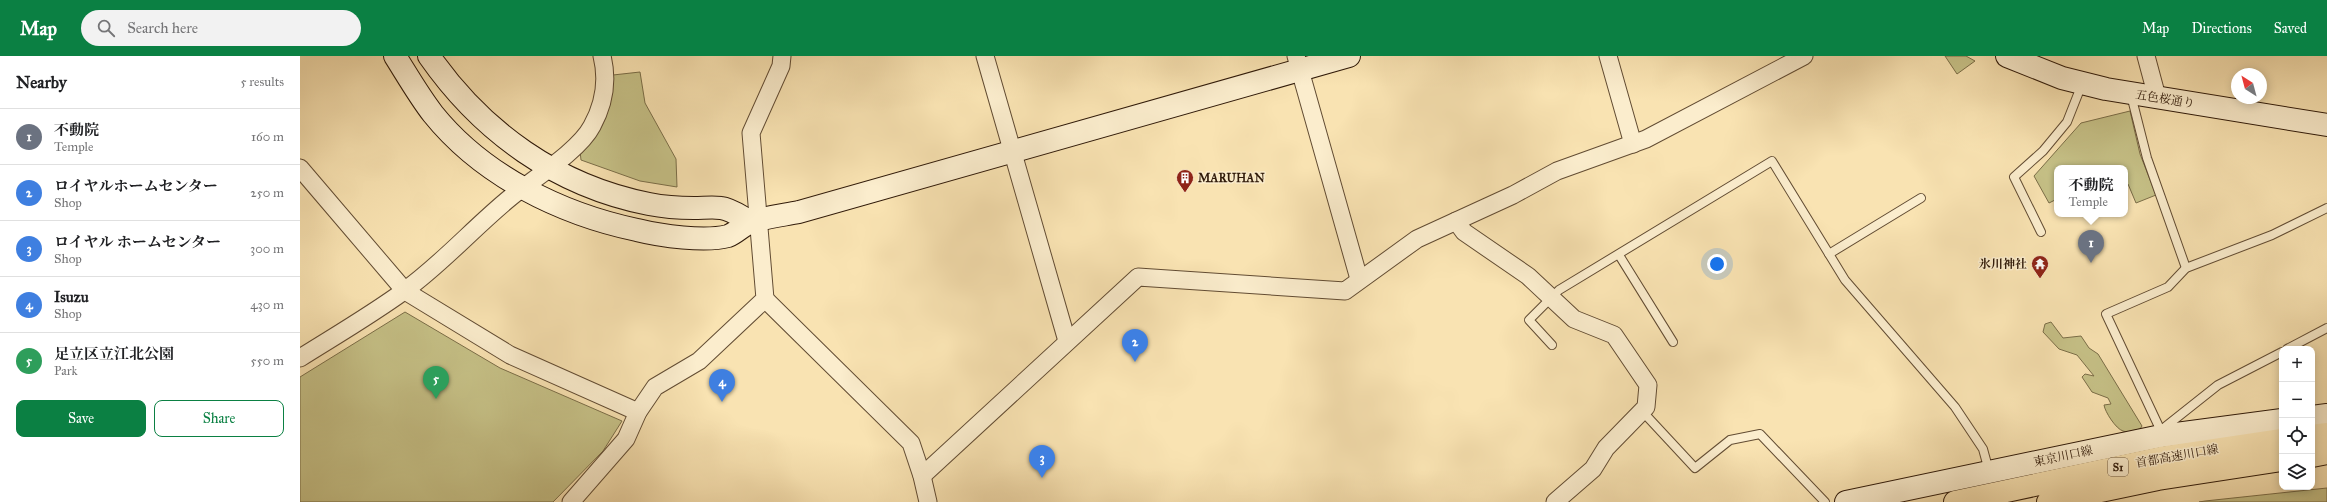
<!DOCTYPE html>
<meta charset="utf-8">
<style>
:root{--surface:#fff;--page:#f2f2f2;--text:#202124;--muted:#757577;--line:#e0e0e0;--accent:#0b8043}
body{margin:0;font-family:"IM FELL Great Primer","Noto Serif JP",serif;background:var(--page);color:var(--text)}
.controls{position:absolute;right:12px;bottom:12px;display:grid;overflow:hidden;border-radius:8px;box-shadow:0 2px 10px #0003}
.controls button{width:36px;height:36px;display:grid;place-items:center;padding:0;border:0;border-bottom:1px solid var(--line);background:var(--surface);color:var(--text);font:20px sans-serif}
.compass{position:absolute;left:1931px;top:12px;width:36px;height:36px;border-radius:50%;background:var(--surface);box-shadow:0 2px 10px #0003;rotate:324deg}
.you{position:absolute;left:1417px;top:208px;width:14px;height:14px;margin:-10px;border:3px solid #fff;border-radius:50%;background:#1a73e8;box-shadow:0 0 0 6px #1a73e833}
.badge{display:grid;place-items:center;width:26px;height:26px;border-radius:50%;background:var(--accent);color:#fff;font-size:13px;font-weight:700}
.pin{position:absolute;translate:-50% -33px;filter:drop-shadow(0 1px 2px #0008)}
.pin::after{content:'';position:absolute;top:21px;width:14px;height:12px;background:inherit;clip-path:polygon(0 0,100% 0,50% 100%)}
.popup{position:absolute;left:1754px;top:109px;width:74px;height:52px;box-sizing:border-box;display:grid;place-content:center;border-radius:8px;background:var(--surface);filter:drop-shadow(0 1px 3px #0005);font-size:13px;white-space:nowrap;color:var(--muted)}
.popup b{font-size:15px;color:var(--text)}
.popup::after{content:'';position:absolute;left:50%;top:100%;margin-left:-8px;border:8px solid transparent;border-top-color:var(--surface)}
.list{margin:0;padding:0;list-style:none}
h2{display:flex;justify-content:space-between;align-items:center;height:52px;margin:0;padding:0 16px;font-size:17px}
h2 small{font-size:13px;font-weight:400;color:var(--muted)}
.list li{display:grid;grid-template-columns:26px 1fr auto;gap:12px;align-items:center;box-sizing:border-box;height:56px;padding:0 16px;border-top:1px solid var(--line)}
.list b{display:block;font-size:15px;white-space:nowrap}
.list p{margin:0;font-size:13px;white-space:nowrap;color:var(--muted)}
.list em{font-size:13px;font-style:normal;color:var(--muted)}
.actions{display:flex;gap:8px;padding:12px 16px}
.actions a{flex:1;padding:9px 0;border:1px solid var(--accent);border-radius:8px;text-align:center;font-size:14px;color:var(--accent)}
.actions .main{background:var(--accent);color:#fff}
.icon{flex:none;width:22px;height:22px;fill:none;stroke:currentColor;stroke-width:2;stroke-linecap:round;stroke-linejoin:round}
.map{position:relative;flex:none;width:2027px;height:446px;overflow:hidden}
header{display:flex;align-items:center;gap:24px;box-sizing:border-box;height:56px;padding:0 20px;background:var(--accent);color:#fff}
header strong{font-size:19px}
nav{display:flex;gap:22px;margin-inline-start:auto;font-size:14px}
.search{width:280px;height:36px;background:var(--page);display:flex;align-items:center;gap:10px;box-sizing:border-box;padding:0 14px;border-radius:22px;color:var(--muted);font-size:15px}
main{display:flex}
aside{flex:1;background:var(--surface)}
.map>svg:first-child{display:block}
.green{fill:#c6c187;stroke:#7b6e48}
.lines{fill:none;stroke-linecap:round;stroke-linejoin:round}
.lane-casing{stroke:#624c33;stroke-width:10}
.street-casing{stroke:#624c33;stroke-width:19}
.secondary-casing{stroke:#301a09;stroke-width:24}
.highway-casing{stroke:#301a09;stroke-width:24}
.lane{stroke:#fbedcd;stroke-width:8}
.street{stroke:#fbedcd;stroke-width:17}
.secondary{stroke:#fbedcd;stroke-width:22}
.highway{stroke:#f9e3b2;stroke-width:22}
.labels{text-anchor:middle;stroke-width:3;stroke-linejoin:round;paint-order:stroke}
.shield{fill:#fbedcd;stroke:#6d5944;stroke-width:1}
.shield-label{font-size:11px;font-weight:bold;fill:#301a09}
.street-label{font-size:12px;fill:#301a09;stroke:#fbedcd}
.poi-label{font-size:12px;font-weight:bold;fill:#301a09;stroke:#fbedcd;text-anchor:start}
</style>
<header>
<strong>Map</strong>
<div class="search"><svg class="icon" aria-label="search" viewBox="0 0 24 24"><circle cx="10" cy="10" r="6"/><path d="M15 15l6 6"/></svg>Search here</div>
<nav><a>Map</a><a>Directions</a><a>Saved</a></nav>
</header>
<main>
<aside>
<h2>Nearby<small>5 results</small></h2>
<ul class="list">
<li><span class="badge" style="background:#6b7280">1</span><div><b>不動院</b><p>Temple</p></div><em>160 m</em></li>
<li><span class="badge" style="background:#3f7fe0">2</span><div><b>ロイヤルホームセンター</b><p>Shop</p></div><em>250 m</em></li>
<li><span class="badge" style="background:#3f7fe0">3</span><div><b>ロイヤル ホームセンター</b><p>Shop</p></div><em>300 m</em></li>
<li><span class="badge" style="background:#3f7fe0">4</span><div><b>Isuzu</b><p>Shop</p></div><em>430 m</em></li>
<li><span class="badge" style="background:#2e9e5b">5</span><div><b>足立区立江北公園</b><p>Park</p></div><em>550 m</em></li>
</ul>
<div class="actions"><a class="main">Save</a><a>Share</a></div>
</aside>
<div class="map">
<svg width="2027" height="446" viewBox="0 0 2027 446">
<rect width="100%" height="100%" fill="#f9e3b2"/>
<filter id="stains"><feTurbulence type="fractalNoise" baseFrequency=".005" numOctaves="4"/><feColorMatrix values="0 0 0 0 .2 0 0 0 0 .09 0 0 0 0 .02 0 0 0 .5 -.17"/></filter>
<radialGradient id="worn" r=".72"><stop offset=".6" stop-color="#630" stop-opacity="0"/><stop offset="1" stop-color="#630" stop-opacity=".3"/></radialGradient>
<g class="green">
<polygon points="1645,0 1666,0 1675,5 1657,18"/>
<path d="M 340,16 L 345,47 L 376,103 L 377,131 L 340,125 L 281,104 L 280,95 C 305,77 312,48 313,19 Z"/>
<polygon points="1830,55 1840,98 1856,139 1836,147 1828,128 1825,128 1825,112 1757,112 1757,143 1749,147 1734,120 1781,67"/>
<polygon points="105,256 200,312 322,365 303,395 253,446 0,446 0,321"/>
<path d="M 1751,266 L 1763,282 L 1781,280 L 1789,292 L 1798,298 L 1842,370 L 1840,373 C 1835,374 1828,377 1823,375 C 1816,373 1805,356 1804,349 L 1811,348 L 1808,342 L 1792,336 L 1782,321 L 1785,318 L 1794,320 L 1777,299 L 1759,293 L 1743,276 L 1745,268 Z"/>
<polygon points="2027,432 2027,446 1899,446 1905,445"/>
</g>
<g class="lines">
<defs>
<g id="lane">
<polyline points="1831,39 1847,102 1886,212"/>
<polyline points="1741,176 1714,121 1743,95 1767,66 1782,28"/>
<polyline points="1529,198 1621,142"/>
<polyline points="1319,199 1373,286"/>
<polyline points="1252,289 1229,264 1259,234 1472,105 1545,224 1655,351 1683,393 1689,415"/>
<polyline points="1987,293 2027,272"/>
<polyline points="1342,355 1395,412 1430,384 1460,378 1525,446"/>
<polyline points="1860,373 1806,258 1868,231 1886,212 1972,179 2027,152"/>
<polyline points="1860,375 1918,329 1982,296"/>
</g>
<g id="street">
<polyline points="685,0 767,285"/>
<polyline points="996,0 1059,223"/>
<polyline points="1308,0 1333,88"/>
<polyline points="1846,0 1857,41"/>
<polyline points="0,112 105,235 210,299 338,356"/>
<polyline points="1156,165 1164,176 1228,220 1274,263 1314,279 1348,329 1346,351 1306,392 1293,413 1255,446"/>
<polyline points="465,243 611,387 622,420 628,446"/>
<path d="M 0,302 C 35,280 71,259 104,235 C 142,208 174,171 211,141 C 233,123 279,95 292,70 C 304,48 308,24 302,0"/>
<polyline points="622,420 838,221 1045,235 1117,183 1213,139 1257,115 1346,83 1504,0"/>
<polyline points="271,446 326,383 338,356 355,331 399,305 465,243 451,77 481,10 482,0"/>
</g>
<g id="secondary">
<path d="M 95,0 C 107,19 119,40 133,58 C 183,120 261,158 337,174 C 361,180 405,186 428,180 C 436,177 443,169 451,166 C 466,161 484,159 499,156 L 1049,0"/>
<path d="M 129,0 C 182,76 257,130 349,148 C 364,151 379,152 394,152 C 403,152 413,151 421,152 C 431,153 443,162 451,166"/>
<polyline points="1707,0 1762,22 1806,33 2027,69"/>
<polyline points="2012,361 2027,359"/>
<polyline points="1546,446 1861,380 1982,364"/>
</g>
<g id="highway">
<polyline points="2012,380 2027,378"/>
<polyline points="2012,400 2027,397"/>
<polyline points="1655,446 1861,402 1982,384"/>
<polyline points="1748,446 1858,423 1982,404"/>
</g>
</defs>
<use href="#lane" class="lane-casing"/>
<use href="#street" class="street-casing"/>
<use href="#secondary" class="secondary-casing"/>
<use href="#highway" class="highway-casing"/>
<use href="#lane" class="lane"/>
<use href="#street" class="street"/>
<use href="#secondary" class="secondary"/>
<use href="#highway" class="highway"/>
</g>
<defs>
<symbol id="building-pin" viewBox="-11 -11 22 30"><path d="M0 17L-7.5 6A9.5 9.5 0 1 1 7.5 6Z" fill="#8f2418" stroke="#fbedcd"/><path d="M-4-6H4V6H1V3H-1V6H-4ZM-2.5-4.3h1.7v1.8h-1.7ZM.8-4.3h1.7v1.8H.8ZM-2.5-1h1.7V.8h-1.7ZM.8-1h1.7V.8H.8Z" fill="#fff"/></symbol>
<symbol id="temple-pin" viewBox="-11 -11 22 30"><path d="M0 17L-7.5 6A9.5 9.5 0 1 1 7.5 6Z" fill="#8f2418" stroke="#fbedcd"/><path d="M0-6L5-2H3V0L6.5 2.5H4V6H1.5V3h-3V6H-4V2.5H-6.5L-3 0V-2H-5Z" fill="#fff"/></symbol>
</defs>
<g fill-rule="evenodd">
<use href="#building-pin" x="875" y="112" width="20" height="27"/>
<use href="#temple-pin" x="1730" y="198" width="20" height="27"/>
</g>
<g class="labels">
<rect class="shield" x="1808" y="402" width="20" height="18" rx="3"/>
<g class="shield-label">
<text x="1818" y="415">S1</text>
</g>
<g class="street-label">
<text transform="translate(1865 43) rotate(9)" y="4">五色桜通り</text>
<text transform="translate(1763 400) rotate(-12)" y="4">東京川口線</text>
<text transform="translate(1877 400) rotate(-10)" y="4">首都高速川口線</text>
</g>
<g class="poi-label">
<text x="898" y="126">MARUHAN</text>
<text x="1727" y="212" text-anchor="end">氷川神社</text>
</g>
</g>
<rect width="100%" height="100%" filter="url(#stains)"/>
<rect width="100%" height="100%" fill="url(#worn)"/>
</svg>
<div class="controls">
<button>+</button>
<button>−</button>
<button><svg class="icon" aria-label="locate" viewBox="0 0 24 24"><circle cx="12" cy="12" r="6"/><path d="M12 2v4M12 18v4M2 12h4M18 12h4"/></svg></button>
<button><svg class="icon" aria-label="layers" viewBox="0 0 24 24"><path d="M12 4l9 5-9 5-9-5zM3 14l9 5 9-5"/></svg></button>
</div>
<svg class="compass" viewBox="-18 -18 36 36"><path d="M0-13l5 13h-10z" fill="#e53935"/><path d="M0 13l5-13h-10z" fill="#757577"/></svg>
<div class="you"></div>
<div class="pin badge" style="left:1791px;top:207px;background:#6b7280">1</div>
<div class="popup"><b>不動院</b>Temple</div>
<div class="pin badge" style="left:835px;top:306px;background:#3f7fe0">2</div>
<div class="pin badge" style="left:742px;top:422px;background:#3f7fe0">3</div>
<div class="pin badge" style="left:422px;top:346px;background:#3f7fe0">4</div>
<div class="pin badge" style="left:136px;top:343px;background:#2e9e5b">5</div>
</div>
</main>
